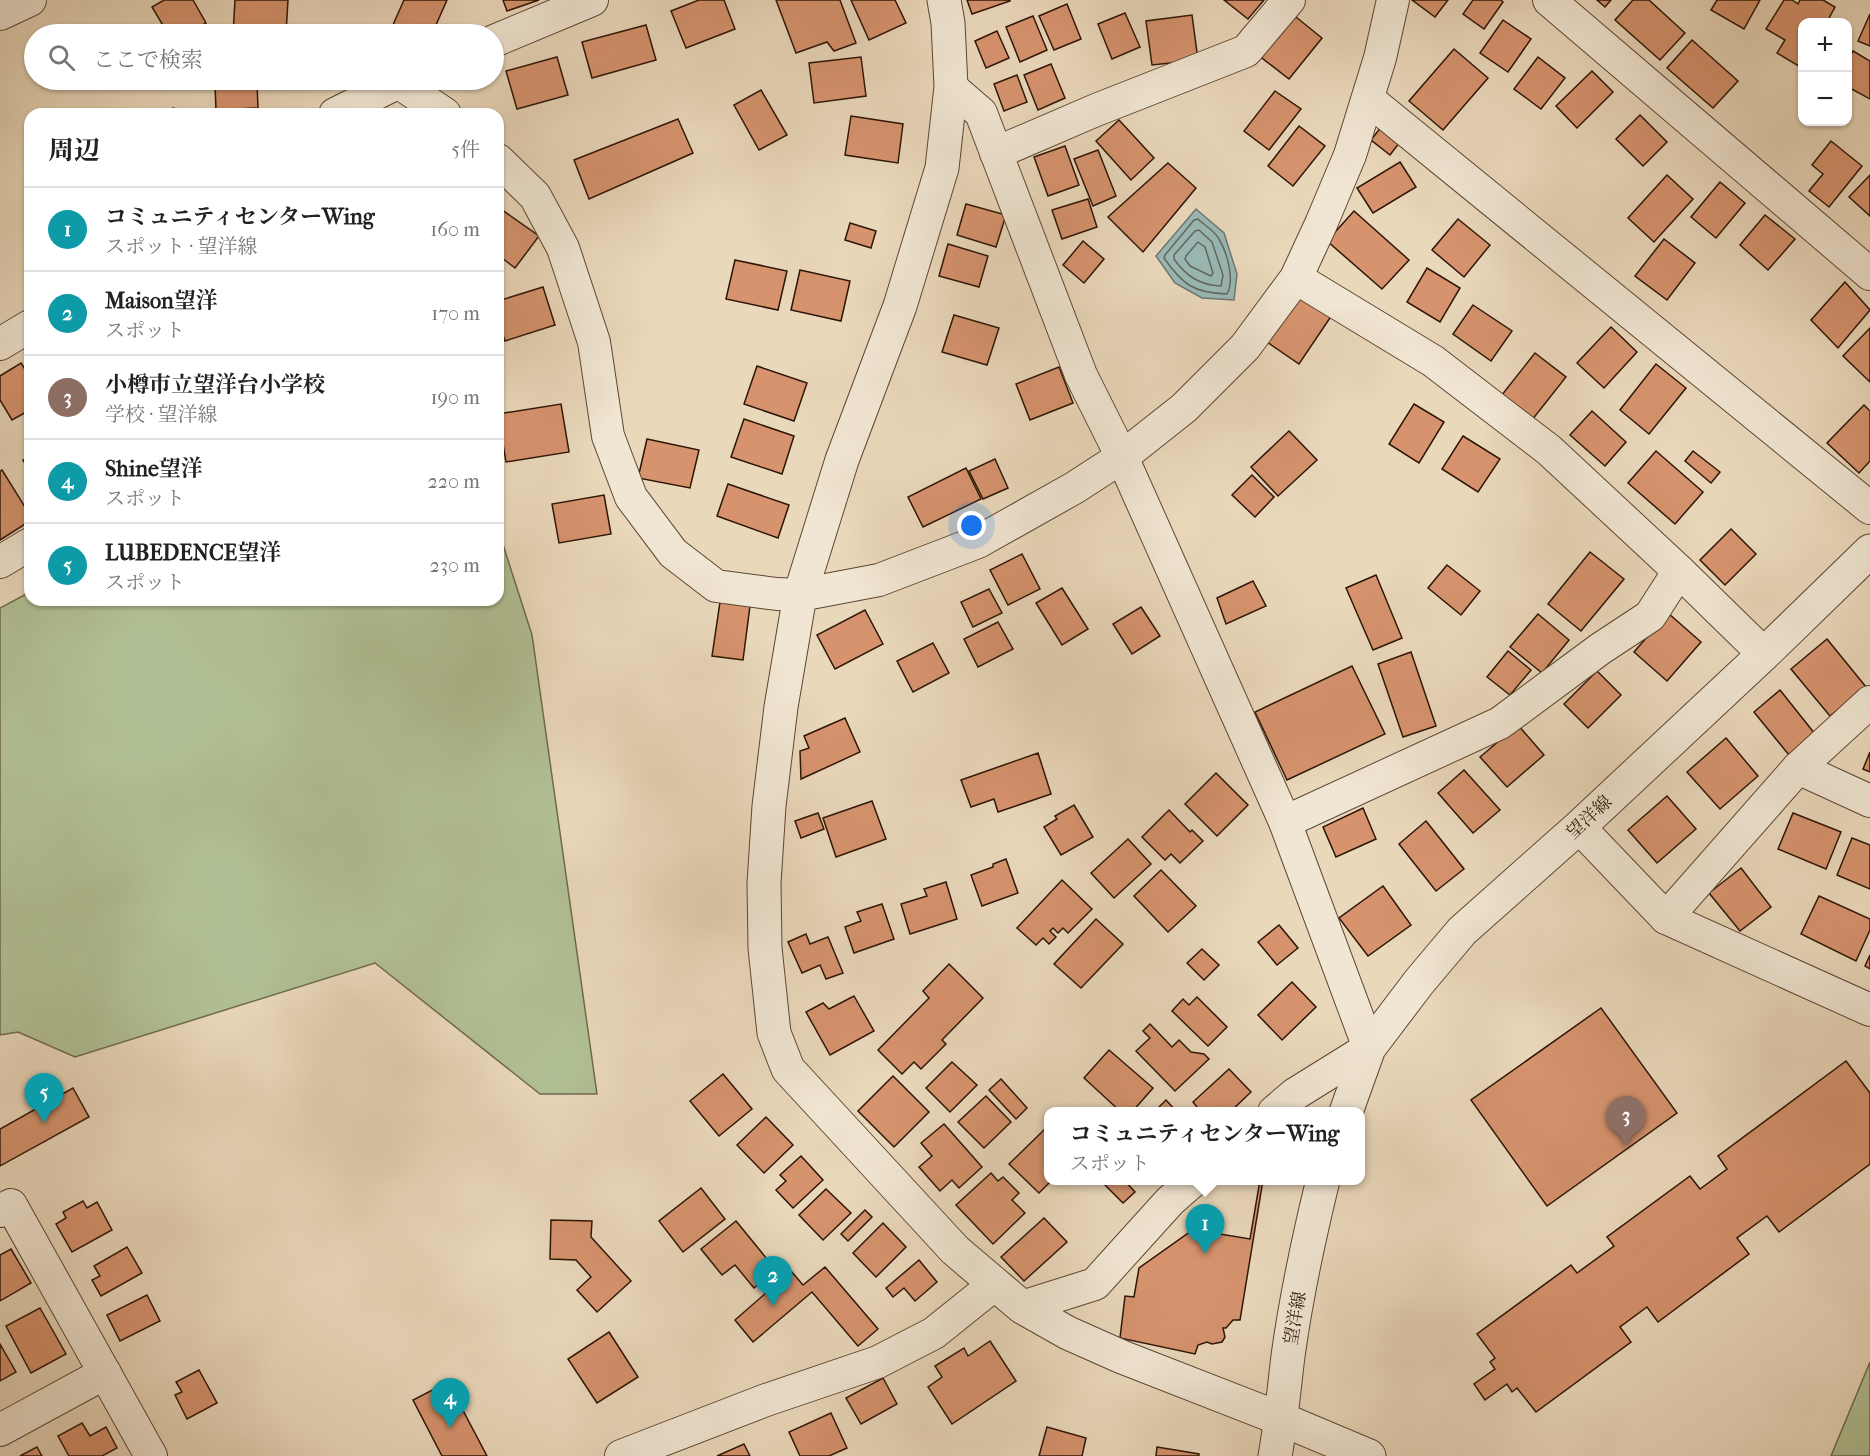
<!DOCTYPE html>
<html lang="ja">
<meta charset="utf-8">
<style>
:root{--surface:#fff;--page:#f6f6f6;--text:#222;--muted:#767676;--line:#e0e0e0;--accent:#111827}
body{margin:0;font-family:"IM FELL French Canon","Noto Serif JP",serif;background:var(--page);color:var(--text)}
.controls{position:absolute;right:18px;top:18px;display:grid;overflow:hidden;border-radius:12px;box-shadow:0 2px 4px #0004}
.controls button{width:54px;height:54px;display:grid;place-items:center;padding:0;border:0;border-bottom:2px solid var(--line);background:var(--surface);color:var(--text);font:30px sans-serif}
.you{position:absolute;left:972px;top:526px;width:21px;height:21px;margin:-15px;border:4px solid #fff;border-radius:50%;background:#1a73e8;box-shadow:0 0 0 9px #1a73e833}
.badge{display:grid;place-items:center;width:39px;height:39px;border-radius:50%;background:var(--accent);color:#fff;font-size:20px;font-weight:700}
.pin{position:absolute;translate:-50% -50px;filter:drop-shadow(0 2px 3px #0008)}
.pin::after{content:'';position:absolute;top:32px;width:21px;height:18px;background:inherit;clip-path:polygon(0 0,100% 0,50% 100%)}
.popup{position:absolute;left:1044px;top:1107px;width:321px;height:78px;box-sizing:border-box;display:grid;place-content:center;border-radius:12px;background:var(--surface);filter:drop-shadow(0 2px 4px #0005);font-size:20px;white-space:nowrap;color:var(--muted)}
.popup b{font-size:22px;color:var(--text)}
.popup::after{content:'';position:absolute;left:50%;top:100%;margin-left:-12px;border:12px solid transparent;border-top-color:var(--surface)}
.list{margin:0;padding:0;list-style:none}
h2{display:flex;justify-content:space-between;align-items:center;height:78px;margin:0;padding:0 24px;font-size:26px}
h2 small{font-size:20px;font-weight:400;color:var(--muted)}
.list li{display:grid;grid-template-columns:39px 1fr auto;gap:18px;align-items:center;box-sizing:border-box;height:84px;padding:0 24px;border-top:2px solid var(--line)}
.list b{display:block;font-size:22px;white-space:nowrap}
.list p{margin:0;font-size:20px;white-space:nowrap;color:var(--muted)}
.list em{font-size:20px;font-style:normal;color:var(--muted)}
.icon{flex:none;width:33px;height:33px;fill:none;stroke:currentColor;stroke-width:2;stroke-linecap:round;stroke-linejoin:round}
.map{position:relative;flex:none;width:1870px;height:1456px;overflow:hidden}
.search{position:absolute;background:var(--surface);box-shadow:0 2px 4px #0004;left:24px;top:24px;width:480px;height:66px;display:flex;align-items:center;gap:15px;box-sizing:border-box;padding:0 21px;border-radius:33px;color:var(--muted);font-size:22px}
.panel{position:absolute;background:var(--surface);box-shadow:0 2px 4px #0004;left:24px;top:108px;width:480px;height:498px;border-radius:18px}
.map>svg:first-child{display:block}
.green{fill:#b1c094;stroke:#6f6a4d;stroke-width:1.5}
.water{fill:#99b9b6;stroke:#6e7770;stroke-width:1.5}
.lines{fill:none;stroke-linecap:round;stroke-linejoin:round}
.shore{stroke:#63675e;stroke-width:1.5}
.building{fill:#d6936e;stroke:#2d1506;stroke-width:1.5}
.minor-casing{stroke:#5c4633;stroke-width:34}
.tertiary-casing{stroke:#5c4633;stroke-width:35}
.minor{stroke:#f1e6d3;stroke-width:32}
.tertiary{stroke:#f1e6d3;stroke-width:33}
.labels{text-anchor:middle;stroke-width:4.5;stroke-linejoin:round;paint-order:stroke}
.street-label{font-size:18px;fill:#2d1506;stroke:#f1e6d3}
</style>
<div class="map">
<svg width="1870" height="1456" viewBox="0 0 1870 1456">
<rect width="100%" height="100%" fill="#ead8bb"/>
<filter id="stains"><feTurbulence type="fractalNoise" baseFrequency=".00333" numOctaves="4"/><feColorMatrix values="0 0 0 0 .2 0 0 0 0 .09 0 0 0 0 .02 0 0 0 .5 -.17"/></filter>
<radialGradient id="worn" r=".72"><stop offset=".6" stop-color="#630" stop-opacity="0"/><stop offset="1" stop-color="#630" stop-opacity=".3"/></radialGradient>
<g class="green">
<polygon points="498,529 532,635 597,1094 540,1094 375,963 75,1057 18,1032 0,1035 0,608 30,592 30,600 498,600"/>
<polygon points="1870,1362 1870,1456 1831,1456"/>
</g>
<polygon class="water" points="1196,209 1224,233 1237,274 1234,300 1202,298 1175,283 1156,256"/>
<g class="lines">
<g class="shore">
<path d="M 1198,219 C 1204,225 1215,231 1219,239 C 1227,252 1235,280 1227,294 C 1194,293 1183,285 1164,258 L 1165,255 L 1194,220 Z"/>
<path d="M 1199,230 L 1212,242 L 1223,275 L 1221,286 C 1199,285 1186,276 1174,259 L 1174,255 L 1195,231 Z"/>
<polygon points="1198,242 1205,247 1213,273 1211,276 1190,266 1185,259 1186,256"/>
</g>
</g>
<g class="building">
<polygon points="164,0 193,0 206,23 186,34 168,34 152,7"/>
<polygon points="235,0 288,0 286,34 233,34"/>
<polygon points="404,0 447,0 432,34 410,34 392,27"/>
<polygon points="503,0 539,0 507,11"/>
<polygon points="699,0 724,0 735,29 686,48 671,11"/>
<polygon points="776,0 840,0 856,43 834,51 827,42 796,53"/>
<polygon points="851,0 895,0 906,23 869,40"/>
<polygon points="967,0 1010,0 1010,1 972,14"/>
<polygon points="1224,0 1264,0 1248,19"/>
<polygon points="1412,0 1448,0 1435,17"/>
<polygon points="1473,0 1501,0 1503,2 1484,29 1463,14"/>
<polygon points="1597,0 1611,0 1605,7"/>
<polygon points="1633,0 1649,0 1685,33 1660,60 1615,20"/>
<polygon points="1717,0 1760,0 1744,29 1711,10"/>
<polygon points="1784,0 1792,0 1798,4 1800,0 1823,0 1835,7 1827,22 1829,22 1802,22 1802,68 1777,53 1785,40 1766,29"/>
<polygon points="1067,4 1081,39 1054,50 1039,16"/>
<polygon points="1125,13 1140,47 1112,59 1098,24"/>
<polygon points="1291,13 1322,38 1289,79 1258,55"/>
<polygon points="1870,14 1870,46 1858,41"/>
<polygon points="1192,15 1198,60 1152,65 1146,21"/>
<polygon points="1033,16 1047,50 1020,62 1006,27"/>
<polygon points="1503,20 1531,39 1508,72 1480,53"/>
<polygon points="646,25 656,60 592,78 582,42"/>
<polygon points="997,31 1009,58 986,68 975,41"/>
<polygon points="1692,40 1738,81 1713,108 1667,68"/>
<polygon points="1454,49 1488,78 1443,130 1409,101"/>
<polygon points="1853,51 1870,61 1870,99 1848,87 1848,61"/>
<polygon points="557,57 568,95 517,109 506,71"/>
<polygon points="861,57 866,96 814,103 809,63"/>
<polygon points="1538,57 1565,78 1541,109 1514,89"/>
<polygon points="1051,64 1065,98 1038,110 1024,75"/>
<polygon points="1592,71 1613,92 1577,128 1556,106"/>
<polygon points="1017,75 1027,102 1004,111 994,84"/>
<polygon points="257,83 258,108 216,110 215,85"/>
<polygon points="761,90 787,135 759,150 734,105"/>
<polygon points="1275,91 1301,109 1269,150 1244,131"/>
<polygon points="173,108 189,114 171,114"/>
<polygon points="1640,115 1667,142 1643,166 1616,139"/>
<polygon points="851,116 903,124 898,163 845,155"/>
<polygon points="678,119 693,153 589,199 574,160"/>
<polygon points="1119,120 1154,158 1131,180 1096,141"/>
<polygon points="1299,126 1325,146 1293,186 1268,166"/>
<polygon points="1381,127 1400,142 1390,155 1371,140"/>
<polygon points="1831,141 1862,166 1829,207 1809,191 1823,174 1812,165"/>
<polygon points="1065,146 1079,185 1048,196 1034,157"/>
<polygon points="1098,150 1116,196 1093,206 1074,159"/>
<polygon points="1400,162 1416,187 1373,213 1357,188"/>
<polygon points="1168,163 1196,188 1143,252 1108,217"/>
<polygon points="1667,175 1693,199 1654,242 1628,218"/>
<polygon points="1870,175 1870,216 1849,197"/>
<polygon points="1720,182 1745,203 1716,238 1691,217"/>
<polygon points="1088,199 1097,227 1062,239 1052,210"/>
<polygon points="966,204 1006,215 996,247 957,235"/>
<polygon points="498,207 539,236 515,268 498,255"/>
<polygon points="1354,211 1409,260 1382,289 1327,241"/>
<polygon points="1765,215 1795,239 1768,270 1740,245"/>
<polygon points="1458,219 1490,245 1464,277 1432,250"/>
<polygon points="850,223 876,231 871,248 845,240"/>
<polygon points="1664,239 1695,263 1667,300 1635,276"/>
<polygon points="1083,241 1104,259 1084,283 1063,265"/>
<polygon points="948,244 988,256 979,287 939,276"/>
<polygon points="735,260 787,271 778,310 726,299"/>
<polygon points="1427,268 1460,288 1440,322 1407,302"/>
<polygon points="800,270 850,281 841,321 791,310"/>
<polygon points="1845,282 1870,310 1838,348 1811,320"/>
<polygon points="543,287 555,325 505,341 498,320 498,301"/>
<polygon points="1302,296 1332,315 1299,364 1267,342"/>
<polygon points="1473,305 1512,331 1491,361 1453,334"/>
<polygon points="954,315 999,328 987,365 942,352"/>
<polygon points="1611,327 1637,352 1604,388 1577,363"/>
<polygon points="1870,328 1870,382 1843,356"/>
<polygon points="1535,353 1566,377 1532,420 1501,396"/>
<polygon points="21,363 30,377 30,410 12,420 0,400 0,376"/>
<polygon points="1656,364 1686,388 1649,434 1620,410"/>
<polygon points="757,366 807,383 794,421 744,404"/>
<polygon points="1059,367 1073,403 1030,420 1016,384"/>
<polygon points="561,404 569,452 506,462 498,414"/>
<polygon points="1414,404 1444,422 1419,463 1389,444"/>
<polygon points="1864,405 1870,411 1870,461 1859,473 1827,443"/>
<polygon points="1592,411 1626,442 1605,466 1570,435"/>
<polygon points="744,419 794,436 782,474 731,457"/>
<polygon points="1289,431 1317,460 1278,496 1251,467"/>
<polygon points="1463,436 1500,459 1478,492 1442,469"/>
<polygon points="647,439 699,450 690,488 638,478"/>
<polygon points="1656,451 1703,492 1675,524 1628,483"/>
<polygon points="1693,451 1720,472 1711,483 1685,461"/>
<polygon points="30,457 30,472 23,460"/>
<polygon points="995,459 1008,488 983,499 969,471"/>
<polygon points="966,468 981,499 923,527 908,497"/>
<polygon points="2,470 30,515 30,521 0,540 0,471"/>
<polygon points="1252,475 1274,497 1255,517 1232,495"/>
<polygon points="728,484 789,505 778,538 717,516"/>
<polygon points="604,495 611,534 559,543 552,504"/>
<polygon points="1731,529 1756,554 1725,585 1700,560"/>
<polygon points="1590,552 1624,579 1581,631 1548,604"/>
<polygon points="1022,554 1040,589 1008,605 990,570"/>
<polygon points="1447,565 1480,591 1461,615 1428,588"/>
<polygon points="1376,575 1402,638 1373,650 1346,588"/>
<polygon points="1253,581 1266,606 1226,624 1217,598"/>
<polygon points="1062,588 1088,629 1062,645 1036,603"/>
<polygon points="989,589 1002,613 973,627 961,602"/>
<polygon points="720,602 750,606 743,660 712,656"/>
<polygon points="1141,607 1160,636 1132,654 1113,624"/>
<polygon points="865,610 883,644 835,669 817,635"/>
<polygon points="1668,613 1701,642 1667,681 1634,652"/>
<polygon points="1538,614 1569,640 1542,673 1510,647"/>
<polygon points="998,622 1013,649 978,667 964,639"/>
<polygon points="1827,639 1866,687 1830,716 1791,669"/>
<polygon points="933,643 949,673 913,692 897,661"/>
<polygon points="1508,651 1531,670 1510,695 1487,677"/>
<polygon points="1411,652 1436,726 1403,737 1378,664"/>
<polygon points="1352,666 1385,734 1287,780 1255,712"/>
<polygon points="1597,671 1621,695 1588,728 1564,704"/>
<polygon points="1780,690 1815,734 1789,755 1754,712"/>
<polygon points="845,718 860,752 801,779 800,751 809,748 804,736"/>
<polygon points="1518,725 1544,755 1507,787 1480,757"/>
<polygon points="1726,738 1758,776 1720,809 1687,772"/>
<polygon points="1870,752 1870,772 1863,769"/>
<polygon points="1038,753 1051,794 998,812 994,799 971,807 961,780"/>
<polygon points="1464,770 1500,810 1473,833 1438,793"/>
<polygon points="1216,773 1248,805 1217,836 1185,804"/>
<polygon points="1667,796 1696,829 1657,863 1628,830"/>
<polygon points="872,801 886,839 836,857 823,818"/>
<polygon points="1074,805 1093,837 1061,855 1044,827 1057,819 1055,816"/>
<polygon points="1363,808 1376,839 1336,857 1323,827"/>
<polygon points="1169,810 1190,832 1192,830 1203,841 1180,863 1171,854 1165,860 1142,837"/>
<polygon points="818,813 824,829 801,838 795,821"/>
<polygon points="1793,813 1841,832 1826,869 1778,849"/>
<polygon points="1426,821 1464,869 1436,891 1399,844"/>
<polygon points="1852,838 1870,845 1870,889 1837,875"/>
<polygon points="1128,839 1151,864 1114,898 1091,873"/>
<polygon points="1006,859 1018,893 982,906 971,875 993,867 993,864"/>
<polygon points="1741,868 1771,907 1740,931 1709,893"/>
<polygon points="1161,870 1196,906 1168,932 1134,896"/>
<polygon points="1062,880 1092,909 1068,933 1063,928 1058,933 1053,928 1050,931 1056,937 1049,944 1043,938 1036,945 1017,928"/>
<polygon points="946,882 957,919 910,934 901,904 927,896 924,889"/>
<polygon points="1383,886 1411,925 1368,956 1339,918"/>
<polygon points="1819,896 1870,919 1870,930 1856,961 1801,934"/>
<polygon points="882,904 894,939 854,953 845,927 861,921 857,912"/>
<polygon points="1096,919 1123,944 1081,988 1054,964"/>
<polygon points="1279,925 1298,948 1277,965 1258,942"/>
<polygon points="806,934 810,944 828,937 843,973 826,979 820,965 802,973 788,942"/>
<polygon points="1202,949 1219,965 1204,980 1187,963"/>
<polygon points="1870,955 1870,969 1865,966"/>
<polygon points="949,964 983,998 942,1040 946,1044 921,1069 914,1062 902,1074 878,1050 929,998 923,991"/>
<polygon points="1292,982 1316,1007 1282,1040 1258,1015"/>
<polygon points="854,996 874,1031 830,1055 806,1012 823,1003 829,1009"/>
<polygon points="1197,997 1227,1027 1208,1046 1172,1011 1183,999 1189,1005"/>
<polygon points="1601,1008 1677,1113 1547,1206 1471,1100"/>
<polygon points="1150,1024 1172,1047 1179,1040 1191,1052 1204,1054 1209,1059 1175,1091 1136,1051 1150,1038 1143,1031"/>
<polygon points="1109,1050 1153,1088 1132,1112 1121,1112 1084,1078"/>
<polygon points="1846,1061 1870,1093 1870,1164 1779,1232 1767,1216 1737,1238 1749,1254 1658,1322 1647,1307 1620,1327 1631,1342 1536,1412 1517,1388 1512,1392 1507,1384 1485,1400 1474,1384 1495,1369 1490,1362 1495,1358 1477,1334 1571,1265 1577,1273 1614,1246 1607,1237 1690,1176 1700,1189 1727,1169 1718,1156"/>
<polygon points="952,1062 977,1085 950,1112 926,1088"/>
<polygon points="1229,1069 1251,1092 1230,1112 1201,1112 1193,1102"/>
<polygon points="723,1074 752,1109 719,1136 690,1101"/>
<polygon points="893,1076 929,1112 894,1147 858,1111"/>
<polygon points="1001,1079 1027,1108 1016,1119 989,1090"/>
<polygon points="73,1088 89,1117 0,1166 0,1129"/>
<polygon points="986,1096 1011,1122 984,1148 958,1122"/>
<polygon points="1166,1100 1177,1112 1154,1112"/>
<polygon points="766,1117 793,1145 764,1173 737,1145"/>
<polygon points="944,1124 982,1167 959,1188 952,1180 940,1191 919,1167 932,1156 921,1143"/>
<polygon points="1047,1127 1049,1129 1049,1180 1052,1180 1039,1193 1009,1164"/>
<polygon points="801,1156 823,1180 793,1208 776,1190 786,1181 780,1175"/>
<polygon points="991,1173 998,1181 1003,1177 1019,1193 1012,1200 1025,1213 993,1244 956,1205"/>
<polygon points="1106,1180 1124,1180 1135,1192 1123,1203 1103,1183"/>
<polygon points="1260,1180 1263,1180 1240,1320 1233,1320 1226,1328 1223,1328 1225,1337 1222,1342 1212,1344 1207,1342 1198,1345 1195,1354 1120,1338 1125,1296 1134,1297 1139,1268 1191,1231 1191,1225 1206,1226 1211,1235 1214,1233 1250,1239"/>
<polygon points="701,1188 725,1219 683,1252 659,1221"/>
<polygon points="826,1189 851,1213 823,1240 799,1215"/>
<polygon points="83,1201 87,1208 97,1202 112,1230 72,1252 56,1224 66,1218 63,1212"/>
<polygon points="865,1210 872,1217 848,1241 841,1234"/>
<polygon points="1044,1218 1067,1242 1024,1281 1001,1257"/>
<polygon points="551,1220 592,1221 591,1237 631,1281 597,1312 577,1290 591,1277 576,1260 550,1259"/>
<polygon points="736,1221 776,1270 754,1288 735,1265 722,1275 701,1249"/>
<polygon points="883,1223 906,1247 876,1277 853,1253"/>
<polygon points="127,1247 142,1273 101,1296 92,1280 100,1276 94,1266"/>
<polygon points="11,1249 31,1283 0,1301 0,1255"/>
<polygon points="919,1260 937,1282 915,1301 904,1288 893,1297 886,1288"/>
<polygon points="825,1267 878,1329 858,1346 812,1292 753,1342 735,1320 791,1271 803,1285"/>
<polygon points="147,1295 160,1321 120,1341 107,1315"/>
<polygon points="40,1308 66,1354 31,1373 6,1326"/>
<polygon points="609,1332 638,1377 597,1403 568,1359"/>
<polygon points="990,1341 1016,1381 952,1424 928,1387 942,1377 935,1366 964,1348 968,1356"/>
<polygon points="0,1344 16,1372 0,1381"/>
<polygon points="199,1370 217,1403 187,1419 175,1395 182,1392 176,1382"/>
<polygon points="883,1378 897,1404 861,1424 846,1398"/>
<polygon points="448,1382 487,1456 442,1456 413,1400"/>
<polygon points="831,1413 847,1448 829,1456 800,1456 789,1432"/>
<polygon points="82,1423 90,1436 106,1427 117,1448 102,1456 69,1456 58,1436"/>
<polygon points="1047,1427 1086,1438 1082,1456 1039,1456"/>
<polygon points="744,1444 750,1456 717,1456"/>
<polygon points="37,1447 42,1456 20,1456"/>
<polygon points="1157,1447 1199,1454 1199,1456 1156,1456"/>
</g>
<g class="lines">
<defs>
<g id="minor">
<polyline points="1549,0 1870,274"/>
<polyline points="0,14 30,0"/>
<polyline points="494,41 592,0"/>
<polyline points="391,80 398,82 445,114"/>
<polyline points="951,87 981,113 1081,375 1122,457 1285,822 1369,1048 1295,1094 1274,1112"/>
<polyline points="1368,99 1870,508"/>
<polyline points="335,114 403,80"/>
<polyline points="996,153 1096,110 1246,51 1289,0"/>
<polyline points="498,160 535,196 563,248 594,342 608,436 631,497 673,553 716,586 777,594 800,595 879,580 978,542 1074,488 1122,457 1184,408 1245,347 1296,278 1321,224 1350,155 1380,58 1393,0"/>
<polyline points="1296,278 1433,361 1549,450 1679,571 1764,654"/>
<polyline points="0,344 30,326"/>
<polyline points="0,562 30,544"/>
<polyline points="1798,768 1870,801"/>
<polyline points="1285,822 1500,723 1600,649 1650,616 1679,571"/>
<polyline points="1579,827 1666,918 1870,1010"/>
<polyline points="1666,918 1798,768 1870,702"/>
<polyline points="0,1211 11,1205 151,1456"/>
<polyline points="1022,1307 1095,1284 1170,1201 1194,1180"/>
<polyline points="0,1430 105,1373"/>
<polyline points="621,1456 766,1400 878,1362 934,1333 995,1284"/>
</g>
<g id="tertiary">
<polyline points="944,0 948,23 951,87 942,168 900,306 842,460 800,595 781,707 769,806 764,883 765,948 774,1033 788,1069 955,1250 1022,1307 1068,1333 1122,1357 1281,1419 1369,1456"/>
<polyline points="1346,1112 1369,1048 1419,982 1462,931 1579,827 1764,654 1870,551"/>
<path d="M 1275,1456 C 1281,1423 1284,1389 1288,1356 C 1296,1298 1309,1237 1323,1180"/>
</g>
</defs>
<use href="#minor" class="minor-casing"/>
<use href="#tertiary" class="tertiary-casing"/>
<use href="#minor" class="minor"/>
<use href="#tertiary" class="tertiary"/>
</g>
<g class="labels">
<g class="street-label">
<text transform="translate(1589 817) rotate(-43)" y="6">望洋線</text>
<text transform="translate(1295 1318) rotate(-80)" y="6">望洋線</text>
</g>
</g>
<rect width="100%" height="100%" filter="url(#stains)"/>
<rect width="100%" height="100%" fill="url(#worn)"/>
</svg>
<div class="controls">
<button>+</button>
<button>−</button>
</div>
<div class="you"></div>
<div class="pin badge" style="left:1205px;top:1254px;background:#0f9aa8">1</div>
<div class="popup"><b>コミュニティセンターWing</b>スポット</div>
<div class="pin badge" style="left:773px;top:1306px;background:#0f9aa8">2</div>
<div class="pin badge" style="left:1626px;top:1146px;background:#8d6e63">3</div>
<div class="pin badge" style="left:450px;top:1428px;background:#0f9aa8">4</div>
<div class="pin badge" style="left:44px;top:1123px;background:#0f9aa8">5</div>
<div class="search"><svg class="icon" aria-label="search" viewBox="0 0 24 24"><circle cx="10" cy="10" r="6"/><path d="M15 15l6 6"/></svg>ここで検索</div>
<section class="panel">
<h2>周辺<small>5件</small></h2>
<ul class="list">
<li><span class="badge" style="background:#0f9aa8">1</span><div><b>コミュニティセンターWing</b><p>スポット · 望洋線</p></div><em>160 m</em></li>
<li><span class="badge" style="background:#0f9aa8">2</span><div><b>Maison望洋</b><p>スポット</p></div><em>170 m</em></li>
<li><span class="badge" style="background:#8d6e63">3</span><div><b>小樽市立望洋台小学校</b><p>学校 · 望洋線</p></div><em>190 m</em></li>
<li><span class="badge" style="background:#0f9aa8">4</span><div><b>Shine望洋</b><p>スポット</p></div><em>220 m</em></li>
<li><span class="badge" style="background:#0f9aa8">5</span><div><b>LUBEDENCE望洋</b><p>スポット</p></div><em>230 m</em></li>
</ul>
</section>
</div>
